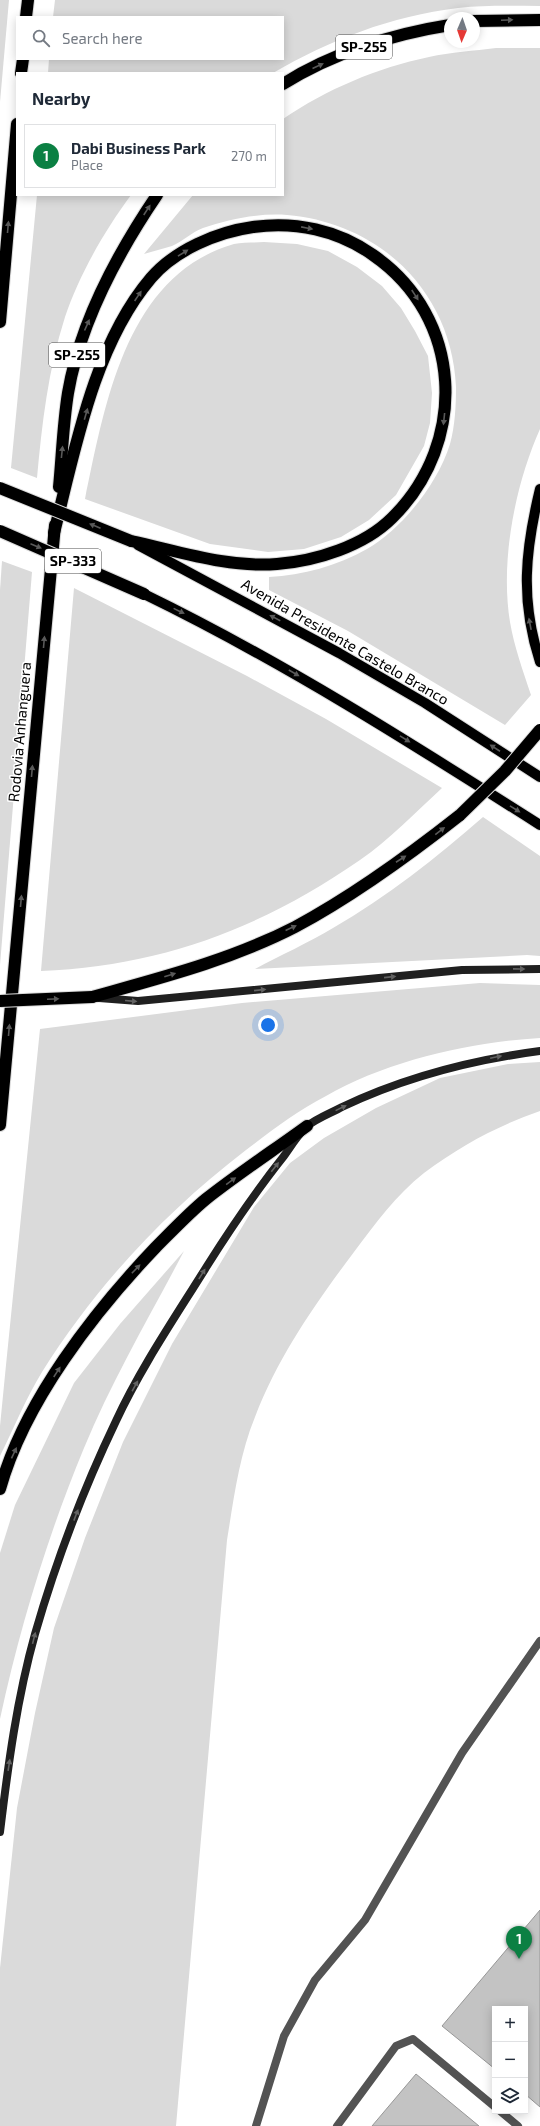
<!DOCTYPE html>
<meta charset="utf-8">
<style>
:root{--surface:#fff;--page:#f2f2f3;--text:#1f2937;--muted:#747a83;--line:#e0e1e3;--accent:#0b8043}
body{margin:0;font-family:"Exo 2",sans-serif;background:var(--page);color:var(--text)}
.controls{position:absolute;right:12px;bottom:12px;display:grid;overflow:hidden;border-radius:0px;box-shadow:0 2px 10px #0003}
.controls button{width:36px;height:36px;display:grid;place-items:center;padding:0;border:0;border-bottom:1px solid var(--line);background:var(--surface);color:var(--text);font:20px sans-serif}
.compass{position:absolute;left:444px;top:12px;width:36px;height:36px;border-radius:50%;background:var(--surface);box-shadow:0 2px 10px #0003;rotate:182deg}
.you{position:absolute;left:268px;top:1025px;width:14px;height:14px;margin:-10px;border:3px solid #fff;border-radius:50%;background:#1a73e8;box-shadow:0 0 0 6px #1a73e833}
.badge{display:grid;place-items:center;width:26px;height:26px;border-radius:50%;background:var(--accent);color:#fff;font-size:13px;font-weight:700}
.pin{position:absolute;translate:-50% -33px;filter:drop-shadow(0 1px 2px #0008)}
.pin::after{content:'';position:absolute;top:21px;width:14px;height:12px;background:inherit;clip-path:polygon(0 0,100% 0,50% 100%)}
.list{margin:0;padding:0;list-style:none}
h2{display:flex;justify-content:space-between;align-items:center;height:52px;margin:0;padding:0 16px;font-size:17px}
h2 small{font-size:13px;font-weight:400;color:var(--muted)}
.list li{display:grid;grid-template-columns:26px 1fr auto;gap:12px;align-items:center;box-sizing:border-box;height:64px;margin:0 8px 8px;padding:0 8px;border:1px solid var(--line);border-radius:0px}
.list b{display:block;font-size:15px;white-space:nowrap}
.list p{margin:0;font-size:13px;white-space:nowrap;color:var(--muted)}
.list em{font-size:13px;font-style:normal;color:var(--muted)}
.icon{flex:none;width:22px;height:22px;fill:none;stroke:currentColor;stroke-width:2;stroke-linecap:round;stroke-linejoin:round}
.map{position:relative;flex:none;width:540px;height:2126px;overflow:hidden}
.search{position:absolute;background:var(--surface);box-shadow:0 2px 10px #0003;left:16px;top:16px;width:268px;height:44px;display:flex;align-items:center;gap:10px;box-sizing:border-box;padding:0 14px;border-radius:0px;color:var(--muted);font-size:15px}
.panel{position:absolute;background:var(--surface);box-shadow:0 2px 10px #0003;left:16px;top:72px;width:268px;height:124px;border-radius:0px}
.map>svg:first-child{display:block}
.green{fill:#dadada}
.building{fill:#c3c3c3;stroke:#979797}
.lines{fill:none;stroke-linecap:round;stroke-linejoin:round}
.primary-casing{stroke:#dbdbdb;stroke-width:12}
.highway-casing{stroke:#dbdbdb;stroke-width:14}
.lane{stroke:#535353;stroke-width:8}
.secondary{stroke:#202020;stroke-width:8}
.primary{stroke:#000;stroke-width:10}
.highway{stroke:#000;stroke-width:12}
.highway-bridge-casing{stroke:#dbdbdb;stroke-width:14;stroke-linecap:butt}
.highway-bridge{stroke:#000;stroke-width:12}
.oneway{fill:#595959}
.oneway2{fill:#636363}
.labels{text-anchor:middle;stroke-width:3;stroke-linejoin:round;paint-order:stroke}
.shield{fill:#fff;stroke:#4c4c4c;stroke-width:1}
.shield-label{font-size:14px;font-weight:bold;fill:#000}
.street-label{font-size:15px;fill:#000;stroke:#fff}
</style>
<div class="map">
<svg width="540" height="2126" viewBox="0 0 540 2126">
<rect width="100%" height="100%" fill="#fff"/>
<g class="green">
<polygon points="0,0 9,0 0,102"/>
<path d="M 55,0 L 540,0 L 540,6 C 513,6 485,5 458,8 C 391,16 330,40 273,73 L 48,73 L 49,59 L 283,59 L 283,17 L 53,17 Z"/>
<path d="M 496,48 L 540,48 L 540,429 C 515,485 500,561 510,622 C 514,646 523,671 531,695 L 505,725 L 348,631 L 269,590 L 269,577 C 303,575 337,566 367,549 C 403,528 438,483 450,444 C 455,426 456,406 456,387 C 452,293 381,223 287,215 C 259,213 229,219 203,228 C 192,232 183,241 172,246 C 163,249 153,251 144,254 L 193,195 L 283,195 L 283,119 C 327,89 377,68 429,57 C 451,52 474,51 496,48 Z"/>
<path d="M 37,195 L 131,195 C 105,230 79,275 65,317 C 48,370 42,424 37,478 L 11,468 Z"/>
<path d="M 264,242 L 297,244 L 328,251 L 357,267 L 382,286 L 401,308 L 415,331 L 428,356 L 432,393 L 430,423 L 424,446 L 396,495 L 369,520 L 341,537 L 304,549 L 268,552 L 210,544 L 85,499 C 105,404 126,275 234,244 C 243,242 254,243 264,242 Z"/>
<polygon points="2,561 32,572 0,965 0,590"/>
<path d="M 74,588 L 247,676 L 326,719 L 442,788 C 416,812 389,840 360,860 C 262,928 161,966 41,971 Z"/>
<path d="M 483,817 L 540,856 L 540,956 L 527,955 L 255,969 C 281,955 308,943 333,928 C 387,897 436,858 483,817 Z"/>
<path d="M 480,983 L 540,985 L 540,1038 C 470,1042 387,1061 326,1096 C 297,1111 271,1131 246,1150 C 165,1212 96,1286 42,1372 C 26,1398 14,1428 0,1456 L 0,1426 L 6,1365 L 40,1029 L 242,1003 Z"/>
<path d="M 540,1062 L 540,1111 C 497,1126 460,1146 424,1173 C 396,1195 375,1224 354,1252 C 315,1304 279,1355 255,1417 C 239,1456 234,1498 227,1540 L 176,2126 L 0,2126 L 0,1968 L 17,1808 L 35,1713 L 54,1628 L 85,1538 L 123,1442 L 172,1344 L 254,1207 L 290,1163 L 324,1138 L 376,1108 L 440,1078 L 508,1064 Z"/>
<path d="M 184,1251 C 150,1316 112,1380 84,1448 C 48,1535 20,1626 0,1719 L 0,1553 L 15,1505 L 74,1383 L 120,1324 Z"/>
</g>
<g class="building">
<polygon points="540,1910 540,2107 525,2094 525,2009 495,2009 495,2069 442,2026"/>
<polygon points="416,2074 479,2126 372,2126"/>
</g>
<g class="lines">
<defs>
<g id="primary">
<path d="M 540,489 C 525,551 520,600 540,662"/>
<polyline points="138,545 339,653 425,703 540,777"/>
<path d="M 144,594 C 282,661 411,743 540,825"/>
</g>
<g id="highway">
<polyline points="26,17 28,0"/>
<polyline points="474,21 540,20"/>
<polyline points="21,73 23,59"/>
<path d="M 283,84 C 332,53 393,34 450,25"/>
<polyline points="0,322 17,124"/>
<path d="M 59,487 C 62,456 63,424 68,393 C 80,322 117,254 157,195"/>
<path d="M 54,533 C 75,449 94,345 151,278 C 175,250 217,232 253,227 C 295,221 338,230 373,255 C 463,317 469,442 392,518 C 364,546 316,561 277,564 C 228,568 178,551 131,541"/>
<path d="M 92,997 C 160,978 231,960 295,927 C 353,896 408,856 460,815"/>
<polyline points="0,1125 55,525"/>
<path d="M 0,1489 C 24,1402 94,1312 156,1247 C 172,1231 189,1213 206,1199 C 239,1173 274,1150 307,1126"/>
</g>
</defs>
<use href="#primary" class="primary-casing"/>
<use href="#highway" class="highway-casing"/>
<g class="lane">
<polyline points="500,2111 518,2126"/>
<polyline points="256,2126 284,2036 315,1980 365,1920 462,1753 540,1641"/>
<polyline points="337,2126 396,2046 413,2039 495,2107"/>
</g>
<g class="secondary">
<polyline points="99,998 138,1001 462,970 540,969"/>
<path d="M 0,1832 C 8,1766 17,1698 35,1634 C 56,1561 83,1490 116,1421 C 141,1367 176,1316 207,1266 C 231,1228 256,1191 284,1156 C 291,1146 298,1135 306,1127 C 315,1119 331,1113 342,1107 C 405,1077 471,1060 540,1051"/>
</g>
<use href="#primary" class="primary"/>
<use href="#highway" class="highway"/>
<defs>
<g id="highway-bridge">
<polyline points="0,488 131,541"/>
<polyline points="0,531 144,594"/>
<polyline points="460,815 505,771 540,730"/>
<polyline points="0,1001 92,997"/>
</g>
</defs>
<use href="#highway-bridge" class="highway-bridge-casing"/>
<use href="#highway-bridge" class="highway-bridge"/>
</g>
<defs><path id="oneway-solid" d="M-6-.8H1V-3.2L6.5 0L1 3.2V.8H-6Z"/></defs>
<g class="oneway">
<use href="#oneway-solid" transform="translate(507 20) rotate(-2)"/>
<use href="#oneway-solid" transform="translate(318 66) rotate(-24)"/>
<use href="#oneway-solid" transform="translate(147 210) rotate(-57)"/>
<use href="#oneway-solid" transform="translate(8 227) rotate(-85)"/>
<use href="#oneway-solid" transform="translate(307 228) rotate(11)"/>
<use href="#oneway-solid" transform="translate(183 253) rotate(-32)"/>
<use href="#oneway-solid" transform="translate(415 295) rotate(57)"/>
<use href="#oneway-solid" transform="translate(138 296) rotate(-56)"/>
<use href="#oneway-solid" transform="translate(87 325) rotate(-66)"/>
<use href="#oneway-solid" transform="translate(86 414) rotate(-74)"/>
<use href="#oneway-solid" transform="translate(444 419) rotate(96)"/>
<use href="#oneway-solid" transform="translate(62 452) rotate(-84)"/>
<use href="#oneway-solid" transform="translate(95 526) rotate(-157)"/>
<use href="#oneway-solid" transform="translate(36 546) rotate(23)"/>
<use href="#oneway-solid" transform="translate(179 611) rotate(26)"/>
<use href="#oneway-solid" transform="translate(275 618) rotate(-152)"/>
<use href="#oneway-solid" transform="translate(530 624) rotate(-101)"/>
<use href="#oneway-solid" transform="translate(44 642) rotate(-85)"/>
<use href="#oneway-solid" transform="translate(294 673) rotate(30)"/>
<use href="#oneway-solid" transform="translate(405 739) rotate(32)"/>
<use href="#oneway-solid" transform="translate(495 748) rotate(-147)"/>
<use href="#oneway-solid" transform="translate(32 771) rotate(-85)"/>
<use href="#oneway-solid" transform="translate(515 809) rotate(32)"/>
<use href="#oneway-solid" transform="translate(440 831) rotate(-38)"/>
<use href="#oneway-solid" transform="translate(401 859) rotate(-33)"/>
<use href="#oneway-solid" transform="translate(21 901) rotate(-85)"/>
<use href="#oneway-solid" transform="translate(291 928) rotate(-25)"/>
<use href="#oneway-solid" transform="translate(170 975) rotate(-18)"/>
<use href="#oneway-solid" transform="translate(53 999) rotate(-2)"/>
<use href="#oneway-solid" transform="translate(9 1030) rotate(-85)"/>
<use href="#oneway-solid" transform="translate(231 1181) rotate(-36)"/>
<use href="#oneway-solid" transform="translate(136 1269) rotate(-46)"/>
<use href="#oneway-solid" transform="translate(57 1372) rotate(-57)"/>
<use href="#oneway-solid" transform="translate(14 1453) rotate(-65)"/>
</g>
<g class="oneway2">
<use href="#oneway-solid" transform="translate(519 969) rotate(1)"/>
<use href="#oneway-solid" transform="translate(390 977) rotate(-6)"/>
<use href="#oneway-solid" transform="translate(260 990) rotate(-6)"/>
<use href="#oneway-solid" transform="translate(131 1001) rotate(5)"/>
<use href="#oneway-solid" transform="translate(496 1057) rotate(-12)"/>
<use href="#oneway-solid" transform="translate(341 1108) rotate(-26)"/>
<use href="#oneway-solid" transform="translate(275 1167) rotate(-52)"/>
<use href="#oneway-solid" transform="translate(202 1274) rotate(-58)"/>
<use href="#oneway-solid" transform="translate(135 1386) rotate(-61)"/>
<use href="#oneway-solid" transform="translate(76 1515) rotate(-69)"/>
<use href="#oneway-solid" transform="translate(34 1638) rotate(-76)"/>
<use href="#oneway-solid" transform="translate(9 1765) rotate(-81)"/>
</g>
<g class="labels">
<g class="shield">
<rect x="336" y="35" width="56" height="24" rx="3"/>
<rect x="49" y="343" width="56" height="24" rx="3"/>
<rect x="45" y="549" width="56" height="24" rx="3"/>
</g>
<g class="shield-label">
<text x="364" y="52">SP-255</text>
<text x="77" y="360">SP-255</text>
<text x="73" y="566">SP-333</text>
</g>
<g class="street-label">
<text transform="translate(345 642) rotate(30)" y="5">Avenida Presidente Castelo Branco</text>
<text transform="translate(20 732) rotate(-85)" y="5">Rodovia Anhanguera</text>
</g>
</g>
</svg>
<div class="controls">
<button>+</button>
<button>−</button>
<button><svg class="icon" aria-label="layers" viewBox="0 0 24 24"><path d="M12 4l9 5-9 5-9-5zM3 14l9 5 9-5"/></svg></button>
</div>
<svg class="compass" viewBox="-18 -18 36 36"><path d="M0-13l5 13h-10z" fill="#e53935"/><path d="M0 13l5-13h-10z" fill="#747a83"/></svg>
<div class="you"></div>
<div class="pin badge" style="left:519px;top:1959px">1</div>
<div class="search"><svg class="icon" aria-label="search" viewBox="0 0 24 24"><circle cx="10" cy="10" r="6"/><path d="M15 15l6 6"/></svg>Search here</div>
<section class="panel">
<h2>Nearby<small></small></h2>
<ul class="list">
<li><span class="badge">1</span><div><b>Dabi Business Park</b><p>Place</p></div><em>270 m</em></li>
</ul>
</section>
</div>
